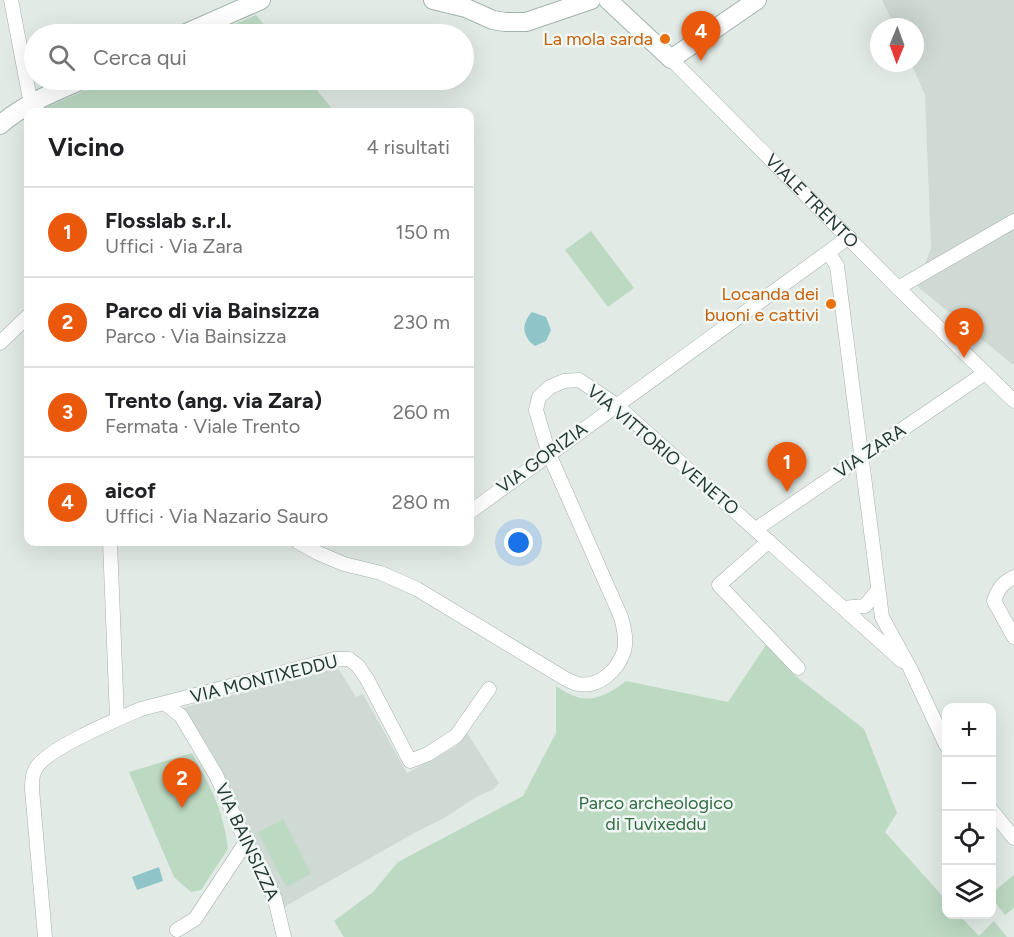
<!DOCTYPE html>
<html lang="it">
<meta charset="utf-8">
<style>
:root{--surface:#fff;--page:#f2f2f2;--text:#202124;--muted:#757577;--line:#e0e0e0;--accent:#ea580c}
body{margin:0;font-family:Figtree,sans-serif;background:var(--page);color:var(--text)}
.controls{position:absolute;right:18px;bottom:18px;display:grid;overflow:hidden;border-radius:12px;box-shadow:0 6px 24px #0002}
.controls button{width:54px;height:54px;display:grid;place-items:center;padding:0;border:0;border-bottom:2px solid var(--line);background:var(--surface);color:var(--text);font:30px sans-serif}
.compass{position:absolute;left:870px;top:18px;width:54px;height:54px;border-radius:50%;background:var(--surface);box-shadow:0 6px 24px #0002;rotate:181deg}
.you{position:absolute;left:519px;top:543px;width:21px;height:21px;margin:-15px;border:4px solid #fff;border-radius:50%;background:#1a73e8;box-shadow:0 0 0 9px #1a73e833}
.badge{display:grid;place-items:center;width:39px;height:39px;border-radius:50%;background:var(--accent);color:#fff;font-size:20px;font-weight:700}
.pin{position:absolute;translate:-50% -50px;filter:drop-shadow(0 2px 3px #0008)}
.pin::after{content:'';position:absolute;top:32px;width:21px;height:18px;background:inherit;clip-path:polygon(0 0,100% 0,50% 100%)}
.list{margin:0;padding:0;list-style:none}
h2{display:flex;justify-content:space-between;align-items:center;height:78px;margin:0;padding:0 24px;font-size:26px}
h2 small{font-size:20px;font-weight:400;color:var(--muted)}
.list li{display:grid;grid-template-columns:39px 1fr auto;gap:18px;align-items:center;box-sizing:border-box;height:90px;padding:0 24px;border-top:2px solid var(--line)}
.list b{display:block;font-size:22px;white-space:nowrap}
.list p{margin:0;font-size:20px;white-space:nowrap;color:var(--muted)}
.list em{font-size:20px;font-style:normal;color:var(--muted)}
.icon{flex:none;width:33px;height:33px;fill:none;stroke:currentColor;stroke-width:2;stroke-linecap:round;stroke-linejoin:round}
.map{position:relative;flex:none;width:1014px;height:937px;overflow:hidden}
.search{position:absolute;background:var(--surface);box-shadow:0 6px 24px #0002;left:24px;top:24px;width:450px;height:66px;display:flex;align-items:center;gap:15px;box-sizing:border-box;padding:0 21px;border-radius:33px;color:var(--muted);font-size:22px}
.panel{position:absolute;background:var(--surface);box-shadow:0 6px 24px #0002;left:24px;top:108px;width:450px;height:438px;border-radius:12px}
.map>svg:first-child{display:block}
.built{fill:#d0dad4}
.green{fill:#bcd9c2}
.water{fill:#8fc5c9}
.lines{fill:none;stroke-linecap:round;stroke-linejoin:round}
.street-casing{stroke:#a4b1ab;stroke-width:15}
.secondary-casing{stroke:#a1b4ac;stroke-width:20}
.street{stroke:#fff;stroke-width:14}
.secondary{stroke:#fff;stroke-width:18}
.food-dot{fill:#e8710a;stroke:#f1f7f4;stroke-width:2}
.labels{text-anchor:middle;stroke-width:5;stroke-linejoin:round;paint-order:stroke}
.food-label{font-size:18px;fill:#c56008;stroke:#f1f7f4;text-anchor:end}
.street-label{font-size:18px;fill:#233931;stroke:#f1f7f4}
.park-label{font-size:18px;fill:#326b44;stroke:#f1f7f4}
</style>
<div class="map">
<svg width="1014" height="937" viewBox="0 0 1014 937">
<rect width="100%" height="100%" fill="#e1eae5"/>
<g class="built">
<polygon points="882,0 1014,0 1014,363 1012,364 917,286 931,248 925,95 911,63 915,63 915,27 895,27"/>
<polygon points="338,668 356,697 363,694 407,773 455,747 467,733 499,783 494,789 478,796 446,817 416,832 284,907 219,768 182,708"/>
</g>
<g class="green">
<polygon points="256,15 272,34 212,34"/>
<polygon points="110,80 308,80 335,112 47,112 44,108"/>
<polygon points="591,231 634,288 608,307 565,250"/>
<path d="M 766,645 L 793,674 L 864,729 L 897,813 L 885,832 L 946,900 L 946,914 L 959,915 L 979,936 L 994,921 L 1007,937 L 344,937 L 334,921 L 373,892 L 398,862 L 523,796 L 556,733 L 556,686 C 562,690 570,695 577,697 C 594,703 614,691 626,681 L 728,702 Z"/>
<path d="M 192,753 C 211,788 223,809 228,849 L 201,890 L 191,892 L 174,877 L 129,772 Z"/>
<polygon points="283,819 311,874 286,887 258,832"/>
<polygon points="1014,875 1014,908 1005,915 992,898 992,893"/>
</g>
<g class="water">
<path d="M 532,312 L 546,317 L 551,330 L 546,341 L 535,346 C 522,337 521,323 532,312 Z"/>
<polygon points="159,867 163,881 137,890 132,877"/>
</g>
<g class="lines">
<defs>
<g id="street">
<polyline points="11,0 29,94 38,112"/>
<path id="s1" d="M 671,59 L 898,288 L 1014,401"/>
<polyline points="829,253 837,266 882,617 910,668 946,745"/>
<polyline points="898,288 1014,221"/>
<polyline points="0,343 28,316"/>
<polyline points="470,512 849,237"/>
<polyline points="756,529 985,373"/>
<polyline points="769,541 719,585 798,668"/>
<polyline points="110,542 117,719"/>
<path d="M 298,542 L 318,553 L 344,564 L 381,573 L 417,589 L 564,678 C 568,680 573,683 578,684 C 599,688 618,670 624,651 C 627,640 624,628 621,617 L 549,454 L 536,410 L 539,397 L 550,387 L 564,381 L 579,380 L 615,404 L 843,608 L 865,606 L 878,590"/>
<path d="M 1014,577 C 1002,583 998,589 994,601 L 1014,637"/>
<polyline points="843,608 902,661"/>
<polyline points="166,704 181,716 216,775 246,842 275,899 284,937"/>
<polyline points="992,811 1014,838"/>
<polyline points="177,930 195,919 246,842"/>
<path d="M 45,937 L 32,789 C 32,783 32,775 35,770 C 43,750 120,718 141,709 L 335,659 L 349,659 L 358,666 L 367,679 L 410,761 L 428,754 L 456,736 L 489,689"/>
</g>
<g id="secondary">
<polyline points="433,0 466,8 493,20 505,22 526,22 591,0"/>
<polyline points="608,0 671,59 757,0"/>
<polyline points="184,34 261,0"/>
<path d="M 0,125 C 24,104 54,92 82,80"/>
</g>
</defs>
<use href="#street" class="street-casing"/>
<use href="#secondary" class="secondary-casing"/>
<use href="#street" class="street"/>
<use href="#secondary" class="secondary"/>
</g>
<g class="food-dot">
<circle cx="665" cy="39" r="6"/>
<circle cx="831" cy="304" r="6"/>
</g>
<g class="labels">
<g class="food-label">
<text x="653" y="45">La mola sarda</text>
<text x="819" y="300">Locanda dei<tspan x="819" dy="21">buoni e cattivi</tspan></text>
</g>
<g class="street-label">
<text dy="6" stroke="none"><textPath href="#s1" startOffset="200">VIALE TRENTO</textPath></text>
<text transform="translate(663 450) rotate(40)" y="6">VIA VITTORIO VENETO</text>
<text transform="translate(870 451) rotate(-34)" y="6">VIA ZARA</text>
<text transform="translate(542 458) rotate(-36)" y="6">VIA GORIZIA</text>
<text transform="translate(264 679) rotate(-14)" y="6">VIA MONTIXEDDU</text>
<text transform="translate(247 842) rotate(65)" y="6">VIA BAINSIZZA</text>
</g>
<g class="park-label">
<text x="656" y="809">Parco archeologico<tspan x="656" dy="21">di Tuvixeddu</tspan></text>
</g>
</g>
</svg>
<div class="controls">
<button>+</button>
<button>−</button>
<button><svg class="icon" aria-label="locate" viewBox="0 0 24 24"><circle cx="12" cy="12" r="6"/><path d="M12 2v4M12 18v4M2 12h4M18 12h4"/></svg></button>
<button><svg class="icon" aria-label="layers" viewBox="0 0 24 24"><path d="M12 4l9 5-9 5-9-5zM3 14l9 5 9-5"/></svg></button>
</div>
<svg class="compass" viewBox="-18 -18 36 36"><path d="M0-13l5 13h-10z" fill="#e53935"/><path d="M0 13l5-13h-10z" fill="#757577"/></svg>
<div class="you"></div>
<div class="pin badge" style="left:787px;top:492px">1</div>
<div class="pin badge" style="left:182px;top:808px">2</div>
<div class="pin badge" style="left:964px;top:358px">3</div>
<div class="pin badge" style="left:701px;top:61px">4</div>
<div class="search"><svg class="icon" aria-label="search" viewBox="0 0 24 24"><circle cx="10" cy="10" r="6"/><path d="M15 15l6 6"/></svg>Cerca qui</div>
<section class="panel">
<h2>Vicino<small>4 risultati</small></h2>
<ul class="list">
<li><span class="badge">1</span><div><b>Flosslab s.r.l.</b><p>Uffici · Via Zara</p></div><em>150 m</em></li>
<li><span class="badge">2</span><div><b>Parco di via Bainsizza</b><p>Parco · Via Bainsizza</p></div><em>230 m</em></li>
<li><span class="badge">3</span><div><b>Trento (ang. via Zara)</b><p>Fermata · Viale Trento</p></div><em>260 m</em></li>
<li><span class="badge">4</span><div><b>aicof</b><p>Uffici · Via Nazario Sauro</p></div><em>280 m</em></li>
</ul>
</section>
</div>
